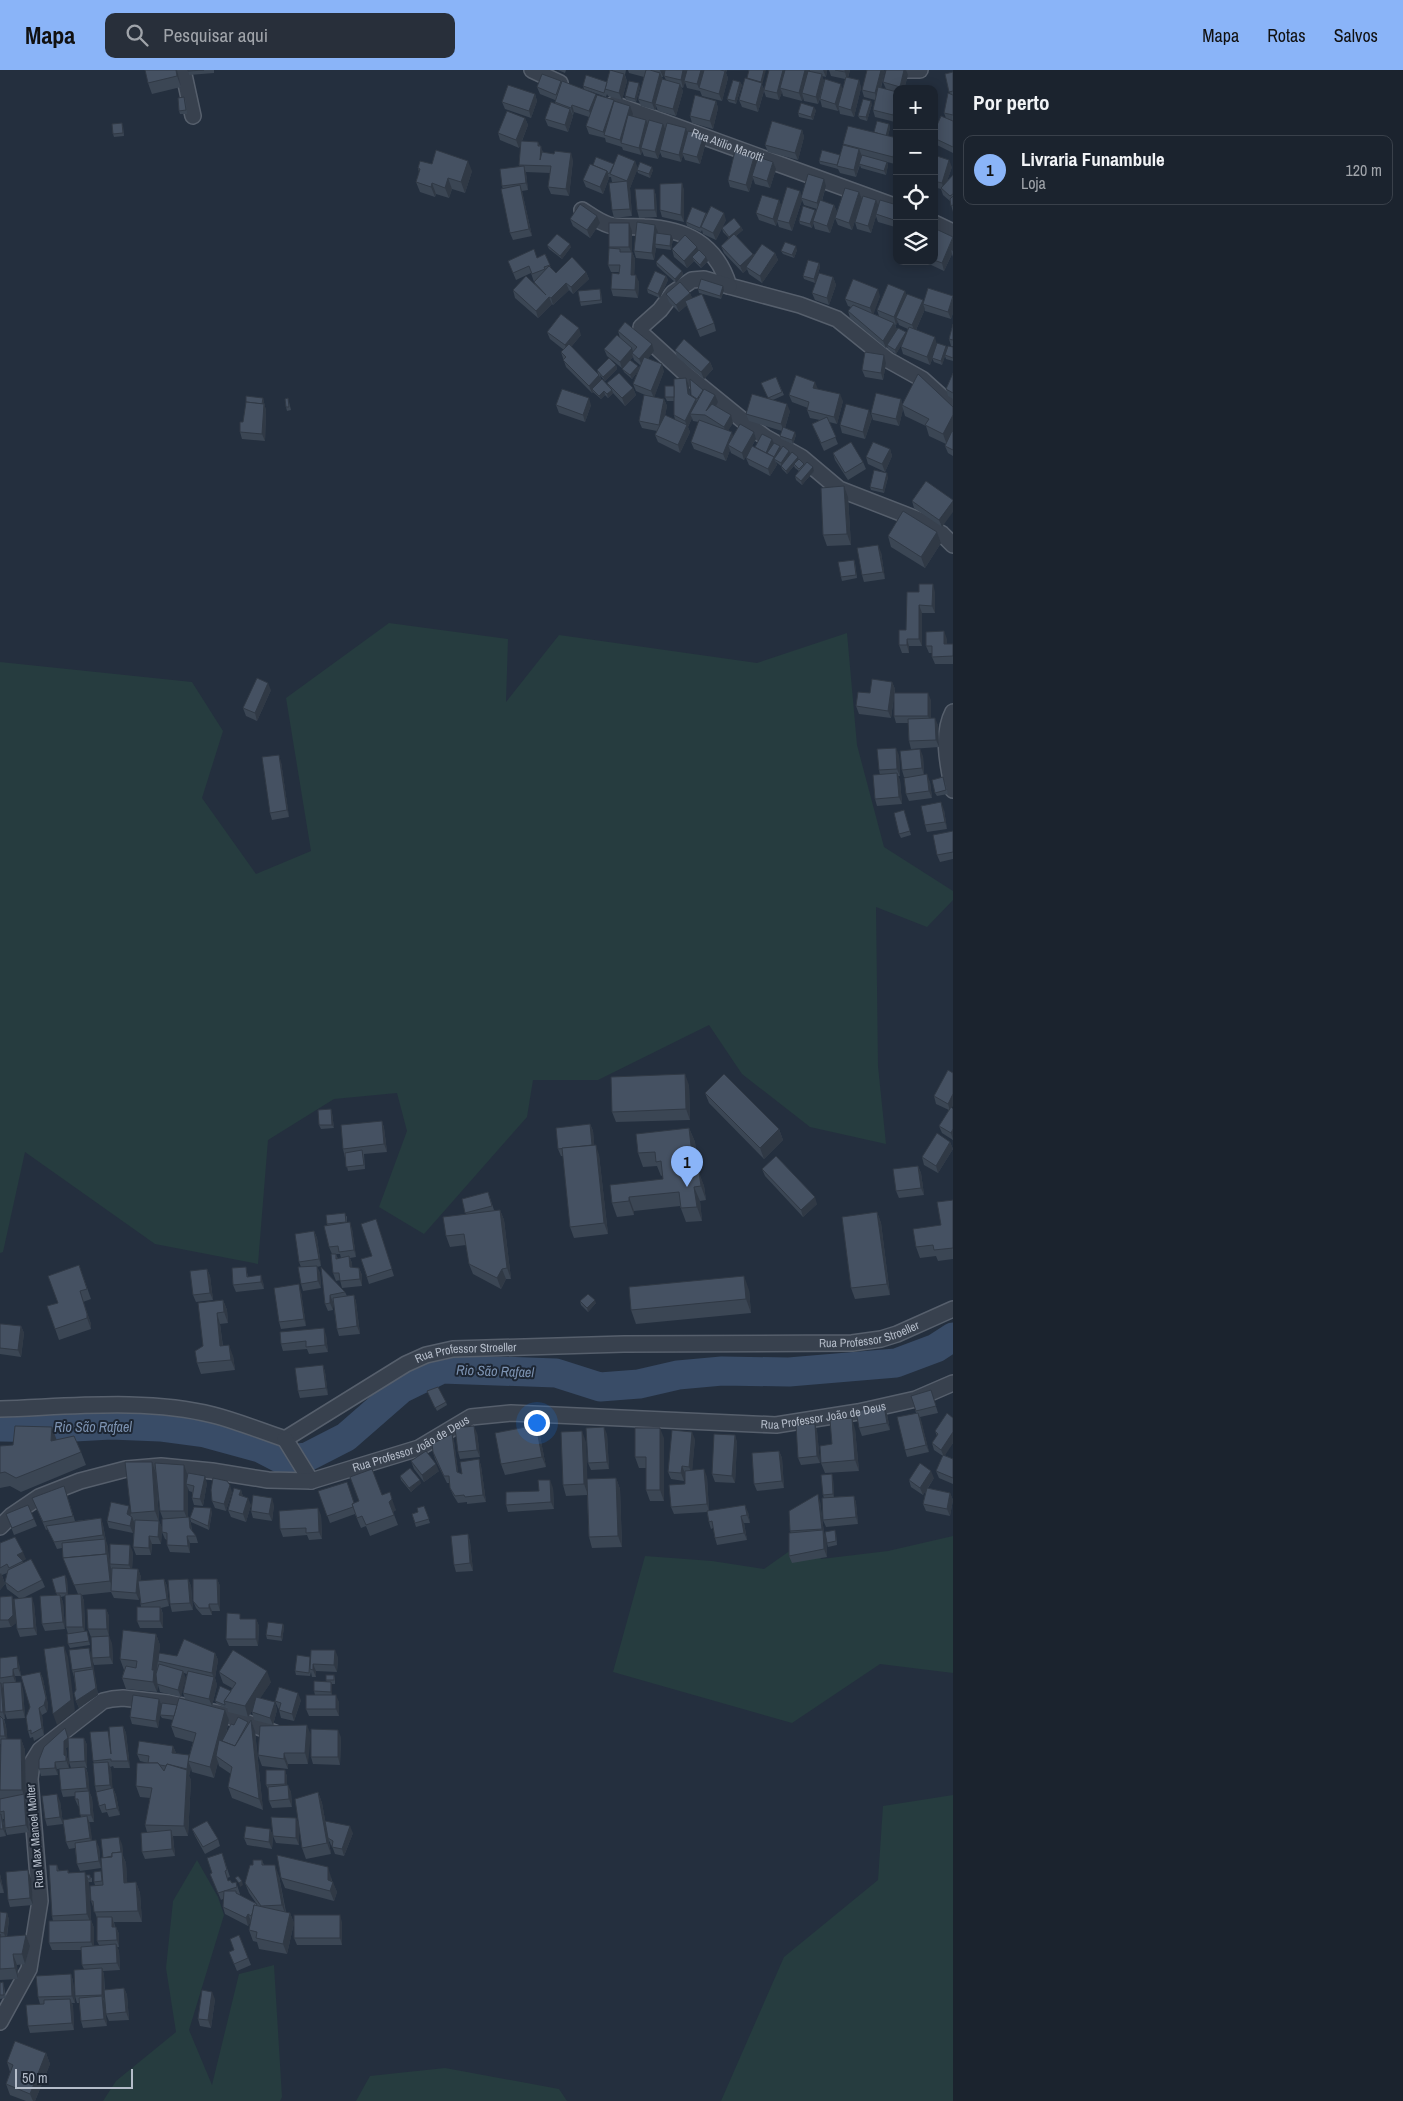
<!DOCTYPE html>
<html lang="pt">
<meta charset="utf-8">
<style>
:root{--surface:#1b232e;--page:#282f3a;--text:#f1f3f6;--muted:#a0a4aa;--line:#39404a;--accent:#8ab4f8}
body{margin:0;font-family:"Archivo Narrow",sans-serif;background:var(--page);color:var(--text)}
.controls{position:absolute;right:15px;top:15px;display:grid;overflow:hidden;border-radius:10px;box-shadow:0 2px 12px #0003}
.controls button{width:45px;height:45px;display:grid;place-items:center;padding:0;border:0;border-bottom:1px solid var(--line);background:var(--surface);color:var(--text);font:25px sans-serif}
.scale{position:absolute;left:15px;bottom:12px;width:118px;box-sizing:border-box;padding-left:5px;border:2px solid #b4bcc9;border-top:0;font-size:14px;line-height:18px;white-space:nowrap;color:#b4bcc9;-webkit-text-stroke:4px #1d2633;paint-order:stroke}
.you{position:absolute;left:536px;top:1352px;width:18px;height:18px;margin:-12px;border:4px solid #fff;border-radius:50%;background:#1a73e8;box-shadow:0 0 0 8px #1a73e833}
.badge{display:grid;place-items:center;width:32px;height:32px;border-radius:50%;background:var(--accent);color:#111;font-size:16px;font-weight:700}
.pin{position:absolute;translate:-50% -41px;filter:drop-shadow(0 1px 2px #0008)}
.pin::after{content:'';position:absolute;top:26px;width:18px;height:15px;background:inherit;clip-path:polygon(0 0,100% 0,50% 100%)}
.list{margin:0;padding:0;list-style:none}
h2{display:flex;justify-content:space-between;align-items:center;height:65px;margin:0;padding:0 20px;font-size:21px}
h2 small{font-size:16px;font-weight:400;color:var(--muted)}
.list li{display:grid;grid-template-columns:32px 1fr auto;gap:15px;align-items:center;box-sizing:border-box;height:70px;margin:0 10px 10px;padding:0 10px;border:1px solid var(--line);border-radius:10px}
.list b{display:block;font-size:19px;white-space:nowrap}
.list p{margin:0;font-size:16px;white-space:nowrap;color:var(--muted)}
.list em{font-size:16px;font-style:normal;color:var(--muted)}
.icon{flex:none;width:28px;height:28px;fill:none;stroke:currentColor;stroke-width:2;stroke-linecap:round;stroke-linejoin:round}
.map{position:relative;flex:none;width:953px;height:2031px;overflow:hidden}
header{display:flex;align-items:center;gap:30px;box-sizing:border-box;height:70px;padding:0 25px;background:var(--accent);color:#111}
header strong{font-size:24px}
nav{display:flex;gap:28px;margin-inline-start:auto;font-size:18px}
.search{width:350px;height:45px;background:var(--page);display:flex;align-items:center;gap:12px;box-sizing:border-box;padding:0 18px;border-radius:10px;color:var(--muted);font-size:19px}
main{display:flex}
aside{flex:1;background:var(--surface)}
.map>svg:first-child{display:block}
.green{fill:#263c3f}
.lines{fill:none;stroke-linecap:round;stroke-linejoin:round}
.river{stroke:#394c67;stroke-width:29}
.minor-casing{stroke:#565f6c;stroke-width:18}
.minor{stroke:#38414e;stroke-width:15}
.wall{fill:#3b4654;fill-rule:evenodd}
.shaded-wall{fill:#303945}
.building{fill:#455162;stroke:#303945}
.labels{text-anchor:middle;stroke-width:4;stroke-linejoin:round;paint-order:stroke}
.street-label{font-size:12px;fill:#b4bcc9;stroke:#1d2633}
.water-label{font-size:14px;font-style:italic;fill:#7c92b1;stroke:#1d2633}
</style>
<header>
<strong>Mapa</strong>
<div class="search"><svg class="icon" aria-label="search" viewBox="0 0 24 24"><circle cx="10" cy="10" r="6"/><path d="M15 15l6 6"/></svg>Pesquisar aqui</div>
<nav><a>Mapa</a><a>Rotas</a><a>Salvos</a></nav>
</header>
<main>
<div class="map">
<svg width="953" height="2031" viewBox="0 0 953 2031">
<rect width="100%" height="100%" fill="#242f3e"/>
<g class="green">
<polygon points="389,553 508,569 506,632 559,565 757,593 847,563 857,675 884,777 953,821 953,830 927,857 876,837 878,996 886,1074 810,1057 742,1004 709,955 598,1010 533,1010 527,1047 424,1164 379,1137 407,1061 397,1023 334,1029 268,1070 258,1194 155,1174 25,1082 3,1182 0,1183 0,592 192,612 223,661 202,728 256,804 311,781 286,628"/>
<polygon points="815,1463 821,1489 888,1481 953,1466 953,1603 880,1594 792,1653 613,1602 645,1486 712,1491 764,1499"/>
<polygon points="953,1725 953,2031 721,2031 784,1887 878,1810 883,1736"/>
<polygon points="197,1790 218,1827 224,1845 189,1960 212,2015 239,1904 274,1895 282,2027 280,2031 103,2031 116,2011 176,1962 166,1898 173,1831"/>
<polygon points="445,1998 559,2019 567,2031 356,2031 370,2006"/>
</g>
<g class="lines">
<polyline class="river" points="0,1357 56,1358 111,1355 160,1357 205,1363 260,1378 283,1390 307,1387 346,1367 401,1319 442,1299 556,1303 600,1317 639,1314 678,1305 722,1301 789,1302 896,1293 936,1278 953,1267"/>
<defs>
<g id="minor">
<polyline points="183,0 193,46"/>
<polyline points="532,0 560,13"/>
<polyline points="904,0 920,0"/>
<path id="s1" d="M 614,34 L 897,137"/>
<path d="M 582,140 C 590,145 599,152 609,155 C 619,158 632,156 644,157 C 685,159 716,173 729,216 L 800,235 L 837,249 L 888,290 L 922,309 L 953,337"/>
<polyline points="934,153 953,162"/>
<polyline points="729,216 704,209 692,210 673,223 660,240 641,257 641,263 687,305 746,353 765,367 801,387 839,419 919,450 942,464 953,475"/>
<path d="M 953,642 C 941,665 948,695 953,720"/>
<path id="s2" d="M 0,1339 C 67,1337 147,1328 213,1345 C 237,1351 261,1361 285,1369 L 406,1294 L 426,1285 L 453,1279 L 624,1274 L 852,1273 L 881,1269 L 897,1264 L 953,1239"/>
<polyline points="285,1369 311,1411"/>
<path id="s3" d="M 0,1457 L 11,1446 L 39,1427 L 80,1411 L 126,1399 L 161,1396 L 212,1401 L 268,1410 L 311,1411 L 419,1378 L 471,1347 L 511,1343 L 776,1355 L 858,1342 L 916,1329 L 953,1313"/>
<polyline points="0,1952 29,1899 40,1831 30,1709 32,1693 40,1680 103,1631 112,1629 123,1628 169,1633 223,1644 275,1663"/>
</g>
</defs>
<use href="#minor" class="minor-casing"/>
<use href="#minor" class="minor"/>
</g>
<g class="wall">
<polygon points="177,0 181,17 152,24 148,13"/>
<polygon points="188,0 214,0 214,3 189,5"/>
<polygon points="558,0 566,0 565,3"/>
<polygon points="613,0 626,0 625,5 627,11 622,30 608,26 607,24 606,27 587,20 596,25 614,30 614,32 633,44 632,46 646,50 648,54 665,60 686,58 688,63 706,72 700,94 685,90 683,85 681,92 662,87 660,82 658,89 644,86 642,81 641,85 623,80 622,77 606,72 605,68 589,64 586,56 589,47 574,42 573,45 572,45 573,46 568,62 548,56 545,49 555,34 555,30 540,24 537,17 561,11 562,13 584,19 583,16 607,12 613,1"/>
<polygon points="628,0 665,0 663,7 662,7 663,10 666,10 664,6 665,0 727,0 726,3 728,8 722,31 702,26 700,21 687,18 685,12 683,18 681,17 683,21 676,46 658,41 656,36 655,40 641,36 638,29 644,7 629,3"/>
<polygon points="785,0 827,0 826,7 822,6 824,11 843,19 845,9 831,6 829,0 850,0 848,8 859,10 861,18 854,47 840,44 839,39 838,41 822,37 820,29 818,34 804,31 803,27 802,31 783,26 782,22 779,30 766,27 764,21 758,42 742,37 739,30 762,15 764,19 785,2"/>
<polygon points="885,1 881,18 886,19 883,12 908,5 904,19 897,19 897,47 895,52 875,47 873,40 875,30 864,27 862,20"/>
<polygon points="953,2 953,83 935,74 934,74 934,68 946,48 944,43 950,24 945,4"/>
<polygon points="740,12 742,15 736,34 729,32 727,29"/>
<polygon points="640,17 636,32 626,30 625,26"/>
<polygon points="535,24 537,31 531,48 505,39 502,32"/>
<polygon points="184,27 186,31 187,44 180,44 179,41"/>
<polygon points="716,31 718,38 713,59 692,53 690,46"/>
<polygon points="872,34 867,51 860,49 858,46"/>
<polygon points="816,40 813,50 799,47 798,43"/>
<polygon points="525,48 528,55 522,71 538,72 543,82 573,90 569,126 551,124 548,117 550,103 526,102 528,120 522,121 532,166 513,170 510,163 503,119 502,116 520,97 519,95 521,72 519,78 500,70 498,63"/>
<polygon points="889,54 890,58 888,66 895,94 887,92 888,95 886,105 861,98 860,95 856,107 840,103 838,99 820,94 819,91 840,85 844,75 843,74 874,62"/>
<polygon points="123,56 124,66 114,67 113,64"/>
<polygon points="802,60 804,67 798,90 768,82 765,75"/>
<polygon points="934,85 952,97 947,111 953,105 953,142 950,131 943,125 941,119 934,117"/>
<polygon points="635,91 637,98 653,100 650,108 638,103 637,100 630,118 632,146 614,148 612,140 615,113 612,112 611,107 609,107 609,108 603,124 586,117 583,110 593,95 614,95"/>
<polygon points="773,92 776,99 770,118 755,114 753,108 749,122 730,117 728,110 756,93"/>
<polygon points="432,94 472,101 465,123 452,119 449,128 436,124 435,127 420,122 416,112 419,102 418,98"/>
<polygon points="682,113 684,121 684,152 662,147 660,140"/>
<polygon points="826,116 822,131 834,135 837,142 830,163 815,159 813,153 812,158 800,154 799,151 815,140 816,142 817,139 804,135 802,130 792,161 779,157 777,151 776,156 759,150 756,143 779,130 781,136 800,121 801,126"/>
<polygon points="654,119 656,126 657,147 639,148 637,140"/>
<polygon points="859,122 862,129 852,160 838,155 835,148"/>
<polygon points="879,135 897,135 897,159 895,157 878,152 876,146 871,163 857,159 855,152"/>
<polygon points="706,143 707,144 726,150 716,170 703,164 702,160 701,162 687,156 686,152"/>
<polygon points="570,149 600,153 590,168 573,156"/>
<polygon points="655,155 658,163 673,169 671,180 656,178 654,190 636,188 634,181"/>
<polygon points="934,155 936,155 937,160 953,167 953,187 952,184 944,201 927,193 927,191 934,191"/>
<polygon points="741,157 743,160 736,166 754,185 775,183 778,190 762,213 749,204 747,199 743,203 724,183 721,176 729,168 723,162 722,158"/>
<polygon points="632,161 632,182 635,189 634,205 639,212 638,228 613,226 611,219 619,204 619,202 611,202 608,195 610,178 609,177"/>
<polygon points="547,175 571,177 562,189 549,179"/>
<polygon points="672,179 699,180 706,187 708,191 701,198 694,191 687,198 674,187"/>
<polygon points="797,180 794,188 783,184 781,181"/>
<polygon points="545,184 551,198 556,203 586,202 589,209 573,224 569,220 553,235 552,234 538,248 515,228 513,220 535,215 531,203 516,210 508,191 537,188"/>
<polygon points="656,192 682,201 683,205 676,213 657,196"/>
<polygon points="819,193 820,197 815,213 804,209 803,206"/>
<polygon points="666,206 668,210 660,228 648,223 647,219"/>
<polygon points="833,207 836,215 829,235 815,230 812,223"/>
<polygon points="698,219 724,220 721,229 699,223"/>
<path d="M 905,221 L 906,225 L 923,230 L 923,232 L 953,226 L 953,243 L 951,249 L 925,241 L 925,239 L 916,260 L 937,274 L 946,276 L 947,279 L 953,277 L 953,291 L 946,289 L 945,286 L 942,295 L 934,292 L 932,288 L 934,284 L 930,295 L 903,284 L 901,277 L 902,274 L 896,284 L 888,279 L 887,276 L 886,278 L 850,248 L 848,241 L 851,237 L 848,236 L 845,229 L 880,226 L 873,244 L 879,246 L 877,240 ZM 898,252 L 899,255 L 908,259 L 906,264 L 897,260 L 895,254 L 896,255 Z"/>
<polygon points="601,222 602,233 581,236 580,232"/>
<polygon points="690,223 692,228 714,253 716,261 700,267 687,235 679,242 669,232 666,224"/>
<polygon points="953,254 953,276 951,276 949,269"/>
<path d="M 618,261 L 654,281 L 648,288 L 664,301 L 654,327 L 664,329 L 667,336 L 665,345 L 675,350 L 674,345 L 674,331 L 667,331 L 665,327 L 674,316 L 686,308 L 689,316 L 690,326 L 718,332 L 715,336 L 733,353 L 728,360 L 733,367 L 754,362 L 756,369 L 744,390 L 731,383 L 730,380 L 726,391 L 694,379 L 691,372 L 699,352 L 693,351 L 692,348 L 688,357 L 690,362 L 680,383 L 658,372 L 655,365 L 657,361 L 642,358 L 639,351 L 645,325 L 636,321 L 633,314 L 638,301 L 632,309 L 624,302 L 623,299 L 607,286 L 604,279 L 620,268 ZM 633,287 L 634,290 L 640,295 L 639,299 L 638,296 L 630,290 Z"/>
<polygon points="547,262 581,265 571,277 598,304 597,300 616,295 617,299 605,311 600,305 601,310 609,317 607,313 633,318 636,325 625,336 613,323 608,328 605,325 601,329 593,322 592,323 566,297 561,282 564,280 550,269"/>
<polygon points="675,280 710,292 713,299 704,309 677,287"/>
<polygon points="884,285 886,293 883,310 865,307 862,300"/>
<polygon points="953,303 953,329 948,326 946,319"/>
<polygon points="776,307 784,325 773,330 790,341 785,358 796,365 793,374 781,369 780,366 782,361 749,351 746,344 768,328"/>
<polygon points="818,319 843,331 837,354 829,352 838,374 824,381 812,354 820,350 810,348 807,340 808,338 792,332 789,325"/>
<polygon points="263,328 266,341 265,371 242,369 240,362 243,352"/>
<polygon points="901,329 902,334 953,337 953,386 948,383 945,376 946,374 929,366 926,356 905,346 903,339 899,356 873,350 871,343"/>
<polygon points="289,332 291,340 287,341 286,337"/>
<polygon points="556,335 591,335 585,352 559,343"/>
<polygon points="872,348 865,369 842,363 840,355"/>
<polygon points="772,369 774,373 781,380 789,381 791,384 798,387 799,389 804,395 813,397 814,401 802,415 796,410 795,406 799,401 795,398 794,396 787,404 782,399 781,396 776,392 775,390 777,395 770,406 749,395 746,388 755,377"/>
<polygon points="890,379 892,386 885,402 868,394 866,387"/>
<polygon points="833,383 863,392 866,399 848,410 835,390"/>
<polygon points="888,407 884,423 871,420 870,417"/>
<polygon points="926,411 942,457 914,438 912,431"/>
<polygon points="848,427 851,475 827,476 823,465"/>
<polygon points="937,462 941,473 925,498 891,477 888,466"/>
<polygon points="881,482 885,509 864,512 862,505"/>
<polygon points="854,490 855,493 857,508 842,511 841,507"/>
<polygon points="919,522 935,522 935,543 922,543 922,576 909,576 909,583 902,583 899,575 906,560"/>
<polygon points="947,569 947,574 953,574 953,594 935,594 932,587 932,583 929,583 926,576"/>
<polygon points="892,612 895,619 895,623 931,630 931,648 938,655 939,677 911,679 909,671 908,653 896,653 894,646 894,627 891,648 859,644 856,636"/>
<polygon points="271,620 257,651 246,646 243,638"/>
<polygon points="899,685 900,706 898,706 900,710 902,734 877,736 875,729 880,705 879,700"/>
<polygon points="923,686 924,705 930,712 932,728 909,731 906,724 911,707 904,707 902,700"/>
<polygon points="281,692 289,747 272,750 270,743"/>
<polygon points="945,711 948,724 937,726 935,723"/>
<polygon points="944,740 947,759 927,762 925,755"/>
<polygon points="905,744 911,765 901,768 899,764"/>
<polygon points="953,761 953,789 940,792 937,785"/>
<polygon points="948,1000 952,1038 953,1039 953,1070 942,1063 939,1056 949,1040 936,1034 934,1026"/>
<polygon points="689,1015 690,1050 616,1052 612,1042"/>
<polygon points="705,1023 779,1059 783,1070 764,1089 709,1033"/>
<polygon points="331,1039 332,1043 334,1058 321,1059 319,1055"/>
<polygon points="382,1051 384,1058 387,1082 364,1084 365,1099 348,1101 343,1079"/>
<polygon points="590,1054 593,1061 594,1075 599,1085 608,1164 574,1168 570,1157 563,1086 561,1086 558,1079"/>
<polygon points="689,1058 695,1072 698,1102 704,1116 706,1130 700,1131 702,1151 686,1152 680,1136 634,1141 634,1145 617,1147 612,1133 663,1109 663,1105 661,1106 657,1096 643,1097 638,1083"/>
<polygon points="950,1072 953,1079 938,1103 924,1095 922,1087"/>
<polygon points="918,1096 921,1103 924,1125 899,1128 896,1121"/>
<polygon points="762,1099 817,1134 803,1147 765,1106"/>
<polygon points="488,1122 494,1140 500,1140 504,1150 511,1209 506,1209 501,1219 473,1204 469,1194 466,1175 450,1177 446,1166 466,1144 462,1129"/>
<polygon points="953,1130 953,1189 938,1191 936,1186 920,1188 916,1177 941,1155"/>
<polygon points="877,1142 881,1153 890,1225 855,1229 851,1218"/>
<path d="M 347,1146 L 347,1152 L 352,1159 L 356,1187 L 350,1188 L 352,1193 L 352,1198 L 359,1198 L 362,1205 L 362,1216 L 342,1218 L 340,1210 L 336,1211 L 333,1203 L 332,1184 L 329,1177 L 327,1154 ZM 336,1184 L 340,1184 L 341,1188 L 338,1189 Z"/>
<polygon points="376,1149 394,1206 369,1214 361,1189 372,1186"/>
<polygon points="314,1161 317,1168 321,1196 317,1197 320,1203 321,1218 303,1221 301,1214 301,1197 299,1192"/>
<polygon points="79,1195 91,1229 83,1232 91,1254 91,1259 59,1270 47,1236 58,1233"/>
<polygon points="246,1197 248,1207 263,1212 264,1219 236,1222 233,1215"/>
<polygon points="321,1197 345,1222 347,1226 354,1225 356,1232 360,1264 339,1266 337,1259 333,1232 333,1240 328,1241 325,1234"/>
<polygon points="207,1199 210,1206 213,1230 196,1232 193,1225"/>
<polygon points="749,1220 751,1243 636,1254 631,1240"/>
<polygon points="301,1222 306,1256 281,1259 279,1252"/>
<polygon points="223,1230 227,1240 228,1253 220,1254 223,1276 233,1286 235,1300 201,1304 197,1293 203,1276"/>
<polygon points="580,1231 596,1233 588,1242 581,1235"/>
<polygon points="0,1254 21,1256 24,1263 21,1287 0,1284"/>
<polygon points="326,1265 328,1282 309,1284 307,1279 283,1281 281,1274"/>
<polygon points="323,1295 325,1302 328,1325 300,1328 298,1321"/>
<polygon points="931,1320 938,1343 920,1347 929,1382 907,1387 905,1380 916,1343 911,1326"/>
<polygon points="427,1321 446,1332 447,1335 437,1341"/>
<polygon points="887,1344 890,1360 862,1366 859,1358"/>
<polygon points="815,1354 817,1361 820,1393 801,1395 798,1388"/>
<polygon points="536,1355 540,1366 546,1397 505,1405 501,1394"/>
<polygon points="52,1357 56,1370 81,1382 86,1395 21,1422 10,1416 0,1418 0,1376 13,1375"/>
<polygon points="855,1359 859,1401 825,1403 821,1393 832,1374"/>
<polygon points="935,1361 953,1373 944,1385 953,1389 953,1414 939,1408 936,1401 943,1386 934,1380 932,1373 937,1366"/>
<polygon points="477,1363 480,1387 460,1389 458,1382"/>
<polygon points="452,1364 454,1371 458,1403 462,1404 479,1389 481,1396 486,1432 467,1434 467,1432 458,1433 453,1425 450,1418 450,1413 447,1413 435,1389 433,1382"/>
<polygon points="607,1364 609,1399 591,1400 588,1393"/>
<polygon points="735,1365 737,1373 735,1413 715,1412 712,1404"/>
<polygon points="664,1368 664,1431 650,1431 646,1420 646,1398 639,1398 635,1387"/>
<polygon points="695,1369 692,1400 707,1407 709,1441 748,1442 750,1453 744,1453 747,1470 717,1475 715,1468 713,1458 711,1459 709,1452 707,1442 674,1444 671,1437 685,1414 685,1403 684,1411 671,1409 668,1402"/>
<polygon points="586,1372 587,1409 616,1408 620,1419 622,1477 592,1478 589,1467 587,1425 566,1426 563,1415"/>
<polygon points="779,1381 782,1388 784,1418 757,1421 754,1414"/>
<polygon points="411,1391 439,1401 424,1412 414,1399"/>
<polygon points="152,1392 155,1400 188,1406 207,1413 203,1436 194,1435 192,1428 192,1422 189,1421 188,1418 188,1447 191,1454 192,1461 196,1466 198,1473 190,1473 190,1483 170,1482 167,1475 167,1470 165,1469 162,1462 163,1449 160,1441 157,1413 159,1451 162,1458 161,1474 152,1474 151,1485 136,1485 133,1477 134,1456 133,1463 109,1458 107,1451 131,1442"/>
<polygon points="400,1406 421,1413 411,1422 401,1410"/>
<polygon points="833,1408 834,1427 854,1426 856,1433 858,1454 826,1457 823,1450 824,1428 823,1425"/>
<polygon points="934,1408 928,1418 950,1423 953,1430 950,1446 926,1441 923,1434 926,1420 923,1425 911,1417 909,1410"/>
<polygon points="64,1416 75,1451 101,1448 103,1455 110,1492 133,1482 132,1499 138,1499 141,1507 140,1511 164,1509 167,1516 169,1536 161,1538 163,1544 163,1558 140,1558 137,1551 141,1537 139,1524 139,1530 114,1528 111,1522 82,1525 84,1531 85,1561 87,1561 90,1575 70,1578 68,1574 68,1564 66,1557 65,1526 61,1527 63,1532 65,1559 45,1561 42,1554 57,1525 52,1509 67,1509 68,1525 78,1524 63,1488 64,1488 62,1478 57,1479 48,1459 46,1460 32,1428"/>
<polygon points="553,1418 554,1439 508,1442 506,1435 539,1421"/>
<polygon points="241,1420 243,1427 251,1435 246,1452 231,1447 228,1440"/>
<polygon points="318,1421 354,1433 382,1425 396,1440 393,1442 398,1455 370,1466 366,1456 361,1458 355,1444 330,1453"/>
<polygon points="232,1422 226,1441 215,1438 212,1431"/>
<polygon points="820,1431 824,1463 826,1467 827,1487 792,1493 789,1486 791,1463 790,1461"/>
<polygon points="28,1435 37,1456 14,1465 6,1444"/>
<polygon points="274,1435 272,1451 253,1448 251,1441"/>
<polygon points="424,1436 430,1453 416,1457 412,1444 418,1442"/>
<polygon points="212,1442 209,1460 191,1452 190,1448"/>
<polygon points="321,1445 322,1469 309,1470 307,1465 283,1467 280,1459"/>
<polygon points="836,1463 837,1475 828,1477 827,1473"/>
<polygon points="468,1464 470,1472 473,1501 456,1502 454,1495"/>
<polygon points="0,1473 26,1489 22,1491 23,1493 42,1510 45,1517 23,1528 34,1534 37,1565 20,1567 17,1559 19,1528 7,1519 5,1512 7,1503 2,1505 5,1514 0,1520"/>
<polygon points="188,1509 191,1516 193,1540 172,1542 170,1534"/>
<polygon points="217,1509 220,1516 220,1541 212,1541 212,1545 202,1545 196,1538 193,1531"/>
<polygon points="12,1526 15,1533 16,1553 11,1557 0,1558 0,1527"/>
<polygon points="106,1539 109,1546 109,1566 91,1567 88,1559"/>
<polygon points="242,1549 256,1549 259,1556 258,1576 229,1576 226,1569"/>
<polygon points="283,1554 284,1557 282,1571 267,1569 266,1565"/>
<polygon points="156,1564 160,1575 159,1583 177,1586 215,1583 218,1590 215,1608 217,1615 212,1636 225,1640 229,1650 226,1664 234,1655 249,1654 251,1650 255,1661 263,1740 232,1728 228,1717 231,1704 219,1696 218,1692 214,1708 192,1702 191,1698 189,1706 191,1710 188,1766 173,1766 175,1786 145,1789 142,1782 147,1762 145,1755 150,1728 140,1727 136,1716 148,1693 140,1691 137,1684 173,1676 176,1683 189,1687 193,1672 175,1667 171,1656 173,1650 162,1648 160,1645 158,1658 132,1654 130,1647 159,1629 162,1635 177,1635 185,1629 183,1623 187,1604 184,1603 181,1627 160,1622 158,1615 157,1622 126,1619 122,1608 124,1600 120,1589"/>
<polygon points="112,1573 113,1594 94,1595 92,1589 98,1625 79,1638 76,1631 76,1620 74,1607 72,1600 92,1585"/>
<polygon points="310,1587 338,1587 337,1602 316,1601 316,1607 312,1607 311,1602 310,1606 296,1605 295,1601"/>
<polygon points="0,1588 19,1594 21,1606 15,1606 16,1612 23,1619 25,1648 7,1649 5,1643 5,1649 4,1649 6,1656 7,1669 21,1669 25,1680 26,1730 29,1762 7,1765 5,1758 4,1749 3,1749 6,1766 0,1767 0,1692 1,1674 0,1674"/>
<polygon points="40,1602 43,1609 48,1635 47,1642 42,1645 44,1665 34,1671 33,1667 30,1668 28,1661 30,1637"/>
<polygon points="219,1602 271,1612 260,1628 275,1632 277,1640 273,1655 254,1650 252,1642 252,1641 248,1647 228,1642 227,1637 226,1638 217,1634 215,1631 231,1621 232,1618 223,1613"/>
<polygon points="334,1605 335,1608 335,1614 332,1614 332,1625 339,1632 339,1646 309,1646 306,1639 315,1625 314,1621 327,1612 326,1610"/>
<polygon points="301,1630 294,1651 281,1648 279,1640 279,1639 278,1638 275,1631"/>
<polygon points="307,1655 308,1694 288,1694 288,1699 262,1696 258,1685"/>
<polygon points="123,1656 126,1663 130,1698 114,1698 113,1696 110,1697 111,1699 112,1718 113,1718 116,1725 120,1745 109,1747 107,1742 102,1743 99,1736 95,1716 94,1693 93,1691 108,1661 109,1666"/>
<polygon points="341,1667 340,1695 313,1694 311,1687"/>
<polygon points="68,1668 84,1668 87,1675 87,1698 86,1698 88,1704 89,1721 92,1728 94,1752 89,1752 92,1771 99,1777 101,1798 80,1801 77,1794 75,1778 69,1779 66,1772 81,1747 79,1736 78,1736 75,1729 75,1726 63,1727 61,1720 71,1698 69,1692 68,1677 66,1678 67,1687 69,1693 69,1698 57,1699 58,1705 41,1706 39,1699"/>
<polygon points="285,1700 287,1707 287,1715 291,1722 292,1737 272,1738 269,1731 268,1719 266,1715"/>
<polygon points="318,1722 322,1733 331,1784 306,1789 302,1778"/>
<polygon points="60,1731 63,1754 47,1756 45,1749"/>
<polygon points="296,1748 299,1755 299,1775 276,1773 273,1766"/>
<polygon points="192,1759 218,1769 220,1776 205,1784 195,1766"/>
<polygon points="270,1759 273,1766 272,1779 247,1775 244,1768"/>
<polygon points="353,1763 344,1786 335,1784 332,1776 331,1775 328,1768"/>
<polygon points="122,1774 123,1786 126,1793 127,1813 136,1812 140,1823 142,1852 114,1852 115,1857 116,1857 119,1864 119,1877 117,1877 119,1881 120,1900 103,1901 104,1905 105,1920 124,1918 127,1925 129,1950 109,1951 106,1944 104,1932 107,1956 83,1958 81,1951 79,1933 77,1933 75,1926 84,1899 82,1895 81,1880 52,1880 49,1873 53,1851 52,1846 57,1795 59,1801 68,1800 69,1803 86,1805 92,1808 92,1812 89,1812 91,1850 94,1858 94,1876 99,1875 97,1871 97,1848 91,1831 103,1815 95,1815 94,1812 102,1804 103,1788"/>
<polygon points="222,1783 230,1807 227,1808 228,1811 232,1813 236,1812 240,1824 239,1825 256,1833 249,1823 245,1813 253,1795 262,1790 264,1795 279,1806 286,1842 290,1843 294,1853 287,1884 259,1879 257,1872 253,1871 249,1860 251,1851 248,1856 225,1844 223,1837 223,1829 221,1830 210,1804 212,1803"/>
<polygon points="0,1804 4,1823 0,1823"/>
<polygon points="331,1807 332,1811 337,1822 334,1831 285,1818 281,1808"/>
<polygon points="31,1808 33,1835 10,1837 8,1830"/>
<polygon points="0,1842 7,1843 9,1850 7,1867 26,1865 30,1876 25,1894 17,1895 18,1909 0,1910"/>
<polygon points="342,1852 342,1875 297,1875 294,1868"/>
<polygon points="239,1865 251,1895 237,1901 229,1882 234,1880"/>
<polygon points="71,1904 73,1911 75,1933 72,1933 73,1936 74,1960 30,1963 28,1956 40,1934 38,1927"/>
<polygon points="3,1912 4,1916 6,1928 0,1929 0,1913"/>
<polygon points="215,1929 211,1958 200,1956 198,1949"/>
<polygon points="46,1983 50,1994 35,2031 26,2031 10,2025 6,2014 10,2002 7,1992"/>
</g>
<g class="shaded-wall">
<polygon points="176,0 177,0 181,17 177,6"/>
<polygon points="660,0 665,0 663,7"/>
<polygon points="683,0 688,0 684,11 685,12 683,18 681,10"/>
<polygon points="701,0 705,0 699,18 697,14"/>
<polygon points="725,0 727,0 726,3 728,8 722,31 719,24 725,1"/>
<polygon points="764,0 766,0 762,15 764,20 758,42 756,35"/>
<polygon points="783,0 784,0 786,5 780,18 782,22 779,30 777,23"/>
<polygon points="805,0 810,0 804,24 802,23 803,27 802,31 799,23"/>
<polygon points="823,0 827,0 826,7"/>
<polygon points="845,0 850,0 847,10 845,2"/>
<polygon points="881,0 884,0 885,1 877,31 875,23"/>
<polygon points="904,0 906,0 908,5 904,19 901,19 900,17"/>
<polygon points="660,3 663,10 655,34 656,36 655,40 652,33"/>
<polygon points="624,4 627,11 622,30 619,23"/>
<polygon points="822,4 824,11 818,34 816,27"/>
<polygon points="859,10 861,18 854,47 851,40"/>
<polygon points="740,12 742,15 736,34 735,31"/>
<polygon points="639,13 640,17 636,32 635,29"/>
<polygon points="680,14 683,21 676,46 673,39"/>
<polygon points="841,14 843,21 838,36 839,38 838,41 835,34"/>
<polygon points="535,24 537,31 531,48 529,41"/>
<polygon points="596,24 598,31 592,48 589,41"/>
<polygon points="614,30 616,37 605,65 603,62"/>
<polygon points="897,30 897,47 895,52 893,45"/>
<polygon points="716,31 718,38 713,59 710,51"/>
<polygon points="871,31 872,34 867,51 866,47"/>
<polygon points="572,35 574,42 573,45 571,38"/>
<polygon points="630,36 633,44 623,74 621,73 620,70"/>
<polygon points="814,37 816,40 813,50 811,47"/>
<polygon points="570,39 573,46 568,62 565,55"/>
<polygon points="525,48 528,55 519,78 516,70"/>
<polygon points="646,50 649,57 641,78 642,81 641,85 639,78"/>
<polygon points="663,54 666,61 660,80 660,82 658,89 655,82"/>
<polygon points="889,54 890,58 887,69 886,66"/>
<polygon points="686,58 688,65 682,83 683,85 681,92 679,85"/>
<polygon points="802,60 804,67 798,90 795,83"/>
<polygon points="704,65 706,72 700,94 697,87"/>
<polygon points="538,72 540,79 541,76 543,83 542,96 538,76"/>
<polygon points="897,72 897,89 895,94 893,87"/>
<polygon points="859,79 862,86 856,107 854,100"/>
<polygon points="571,83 573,90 569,126 566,119"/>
<polygon points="754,87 757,94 752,106 753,108 749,122 746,115"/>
<polygon points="949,90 952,97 944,120 942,113"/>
<polygon points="468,91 472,101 465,123 461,112"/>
<polygon points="635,91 638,98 630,118 632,146 630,139 627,111"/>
<polygon points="773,92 776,99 770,118 767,111"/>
<polygon points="887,92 888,95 886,105 884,101"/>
<polygon points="524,96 526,104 528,120 526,113"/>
<polygon points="652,97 653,100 650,108 649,104"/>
<polygon points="607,101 609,108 603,124 600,117"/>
<polygon points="448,108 452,119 449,128 445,118"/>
<polygon points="824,109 826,116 819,140 817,133"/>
<polygon points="432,113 436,124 435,127 431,117"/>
<polygon points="682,113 684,121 684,152 681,145"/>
<polygon points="520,115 522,122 532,166 529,159"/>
<polygon points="654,119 656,126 657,147 655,140"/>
<polygon points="800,121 802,128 801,128 802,130 792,161 789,153"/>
<polygon points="859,122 862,129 852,160 849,153"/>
<polygon points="779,130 782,138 777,150 777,151 776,156 773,149"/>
<polygon points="876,130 879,137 876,144 876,146 871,163 868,156"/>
<polygon points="834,135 837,142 830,163 827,156"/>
<polygon points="815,140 816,143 812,158 810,154"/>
<polygon points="897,140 897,156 896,155 894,150"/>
<polygon points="724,143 726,150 716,170 713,163"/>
<polygon points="597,146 600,153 590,168 587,160"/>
<polygon points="629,153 632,161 632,184 629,177"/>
<polygon points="655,155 658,162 656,175 655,174 656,178 654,190 652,183"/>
<polygon points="741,157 743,160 731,170 729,167"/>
<polygon points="671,165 673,169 671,180 670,176"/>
<polygon points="953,168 953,181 951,180 952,184 944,201 942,193"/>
<polygon points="570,174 571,177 562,189 560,186"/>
<polygon points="796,176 797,180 794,188 792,185"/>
<polygon points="697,177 700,184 692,187 694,191 687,198 684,191"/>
<polygon points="632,182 635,189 634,212 631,205"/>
<polygon points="775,183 778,190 762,213 760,206"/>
<polygon points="753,184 756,191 746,197 747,199 743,203 740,196"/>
<polygon points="706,187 708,191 701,198 700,195"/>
<polygon points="819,193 820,197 815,213 814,209"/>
<polygon points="682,201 683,205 676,213 675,209"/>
<polygon points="586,202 589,209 573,224 571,217"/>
<polygon points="636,205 639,212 638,228 635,220"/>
<polygon points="666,206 668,210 660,228 658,224"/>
<polygon points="833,207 836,215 829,235 827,228"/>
<polygon points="566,213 569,220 553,235 551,228"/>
<polygon points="723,216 724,220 721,229 720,226"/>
<polygon points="878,219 880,226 873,246 870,238"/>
<polygon points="905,221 908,228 896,248 898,252 896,255 894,247"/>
<polygon points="690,223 693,230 679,242 676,235"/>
<polygon points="549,227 552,234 538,248 536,241"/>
<polygon points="953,228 953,243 951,249 948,242"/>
<polygon points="923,230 924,235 923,234 925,239 915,262 912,255"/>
<polygon points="894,253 897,260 886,278 883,271"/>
<polygon points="579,258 581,265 567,282 565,275"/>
<polygon points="906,262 907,266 896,284 895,280"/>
<polygon points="935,267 937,275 930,295 927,287"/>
<polygon points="652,274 654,281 642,296 639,289"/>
<polygon points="946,276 947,280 942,295 941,291"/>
<polygon points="632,278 634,285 632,283 633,287 622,299 620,292"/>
<polygon points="884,285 886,293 883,310 881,303"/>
<polygon points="710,292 713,299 704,309 701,302"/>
<polygon points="662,294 664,301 654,328 651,321"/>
<polygon points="616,295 617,299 605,311 603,307"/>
<polygon points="638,296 639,300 632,309 630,305"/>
<polygon points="599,305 602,312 592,319 593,322 592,323 589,316"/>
<polygon points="686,308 689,316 690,331 688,324"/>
<polygon points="815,312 818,319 813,318"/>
<polygon points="633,318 636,325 625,336 622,328"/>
<polygon points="612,320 613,323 608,328 607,324"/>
<polygon points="604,321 605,325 601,329 599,326"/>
<polygon points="840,324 843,331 837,354 834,347"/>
<polygon points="715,325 718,332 710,348 706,341"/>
<polygon points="263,328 266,341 265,371 262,364"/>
<polygon points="589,328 591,335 585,352 583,345"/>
<polygon points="664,329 667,336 662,362 659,355"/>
<polygon points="696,329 698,336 690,344 692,348 688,357 690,362 680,383 678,375 687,356 685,351"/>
<polygon points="901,329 903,336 902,335 903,339 899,356 896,349"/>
<polygon points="787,334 790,341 784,361 781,354"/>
<polygon points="869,340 872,348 865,369 863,362"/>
<polygon points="731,345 733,353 726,364 724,357"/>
<polygon points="953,345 953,363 947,375 943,364"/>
<polygon points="732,362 734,369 728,375 730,380 726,391 723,384"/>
<polygon points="754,362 756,369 744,390 742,383"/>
<polygon points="795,362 796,365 793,374 792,370"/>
<polygon points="772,369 774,373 767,387 765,384"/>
<polygon points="780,376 781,380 774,389 777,395 770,406 768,399"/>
<polygon points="890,379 892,386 885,402 882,394"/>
<polygon points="789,381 791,384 782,397 781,393"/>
<polygon points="798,387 799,390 794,394 794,396 787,404 786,401"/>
<polygon points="813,397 814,401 802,415 801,411"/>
<polygon points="887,403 888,407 884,423 883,420"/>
<polygon points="844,416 848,427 851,475 847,464"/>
<polygon points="953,431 953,442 942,457 939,450"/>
<polygon points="937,462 941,473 925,498 921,487"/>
<polygon points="878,475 881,482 885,509 883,502"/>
<polygon points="933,514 935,522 935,543 932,536"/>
<polygon points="919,535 922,543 922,576 919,569"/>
<polygon points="944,561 947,569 947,581 944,574"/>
<polygon points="907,569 909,576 909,583 907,575"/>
<polygon points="892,612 895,619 891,648 888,641"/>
<polygon points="268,613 271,620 257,651 255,643"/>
<polygon points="928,623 931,630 931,653 928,646"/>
<polygon points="935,648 938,655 939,677 936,670"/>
<polygon points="896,678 899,685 900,706 897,699"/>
<polygon points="920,679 923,686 924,706 922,698"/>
<polygon points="279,685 281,692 289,747 287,740"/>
<polygon points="897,703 900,710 902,734 899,727"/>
<polygon points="927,704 930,712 932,728 929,721"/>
<polygon points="941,732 944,740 947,759 945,752"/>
<polygon points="685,1004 689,1015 690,1050 686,1039"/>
<polygon points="953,1024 953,1036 950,1041 948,1034"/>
<polygon points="331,1039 332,1043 334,1058 332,1055"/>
<polygon points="382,1051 384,1058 387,1082 384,1074"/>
<polygon points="590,1054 593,1061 595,1082 592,1075"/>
<polygon points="689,1058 695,1072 700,1116 694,1102"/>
<polygon points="779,1059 783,1070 764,1089 760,1078"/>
<polygon points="953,1059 953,1070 951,1063"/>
<polygon points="950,1072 953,1079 938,1103 936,1096"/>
<polygon points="596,1075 599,1085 608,1164 604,1153"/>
<polygon points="918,1096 921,1103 924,1125 921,1118"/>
<polygon points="699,1102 704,1116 706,1130 701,1116"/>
<polygon points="694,1117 700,1131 702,1151 697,1137"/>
<polygon points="629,1127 634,1141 634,1145 629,1131"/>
<polygon points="815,1127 817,1134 803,1147 801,1140"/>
<polygon points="500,1140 504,1150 511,1209 507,1198"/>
<polygon points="877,1142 881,1153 890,1225 887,1214"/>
<polygon points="350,1152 352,1159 356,1187 354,1180"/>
<polygon points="314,1161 317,1168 321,1196 319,1189"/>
<polygon points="349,1186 352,1193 353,1205 350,1197"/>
<polygon points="317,1196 320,1203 321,1218 318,1211"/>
<polygon points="359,1198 362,1205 362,1216 360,1209"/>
<polygon points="207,1199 210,1206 213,1230 210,1223"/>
<polygon points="502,1199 506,1209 501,1219 497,1208"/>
<polygon points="261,1205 263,1212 264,1219 261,1212"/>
<polygon points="744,1206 749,1220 751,1243 746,1229"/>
<polygon points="299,1214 301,1222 306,1256 304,1249"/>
<polygon points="80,1221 91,1254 91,1259 87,1248"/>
<polygon points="330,1225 333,1232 333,1240 330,1233"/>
<polygon points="354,1225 356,1232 360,1264 357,1256"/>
<polygon points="223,1230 227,1240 228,1253 224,1242"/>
<polygon points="595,1230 596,1233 588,1242 587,1238"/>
<polygon points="217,1243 220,1254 224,1287 220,1276"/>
<polygon points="21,1256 24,1263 21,1287 18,1280"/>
<polygon points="324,1258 326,1265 328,1282 325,1275"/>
<polygon points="229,1275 233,1286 235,1300 231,1290"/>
<polygon points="323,1295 325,1302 328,1325 326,1318"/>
<polygon points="884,1336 887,1344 890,1360 887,1353"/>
<polygon points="918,1343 921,1350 929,1382 926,1375"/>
<polygon points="852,1348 855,1359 859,1401 855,1390"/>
<polygon points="815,1354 817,1361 820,1393 817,1386"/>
<polygon points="536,1355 540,1366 546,1397 542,1387"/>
<polygon points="474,1356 477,1363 480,1387 477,1380"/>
<polygon points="52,1357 57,1371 51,1371"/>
<polygon points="604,1357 607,1364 609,1399 607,1392"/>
<polygon points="660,1358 664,1368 664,1431 660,1420"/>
<polygon points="582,1361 586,1372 588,1425 584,1414"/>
<polygon points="692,1362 695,1369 692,1404 689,1397"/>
<polygon points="953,1362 953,1373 944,1387 941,1380"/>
<polygon points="452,1364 454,1371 459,1409 457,1402"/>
<polygon points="735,1365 737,1373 735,1413 732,1406"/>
<polygon points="779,1381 782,1388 784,1418 782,1411"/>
<polygon points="479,1389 481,1396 486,1432 483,1425"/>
<polygon points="152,1392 156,1403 159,1452 159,1451 162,1458 161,1474 158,1467 159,1452 155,1441"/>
<polygon points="436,1394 439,1401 424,1412 422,1405"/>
<polygon points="184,1395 188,1406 186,1414 188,1418 188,1451 184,1441"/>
<polygon points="682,1396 685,1403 684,1411 681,1403"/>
<polygon points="704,1399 707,1407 709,1441 707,1434"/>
<polygon points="931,1401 934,1408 923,1425 920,1418"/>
<polygon points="832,1404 833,1408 834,1428 833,1424"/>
<polygon points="205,1406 207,1413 203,1436 200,1429"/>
<polygon points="616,1408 620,1419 622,1477 618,1466"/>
<polygon points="420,1410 421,1413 411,1422 409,1418"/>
<polygon points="550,1410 553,1418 554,1439 551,1432"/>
<polygon points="230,1415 232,1422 226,1441 224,1434"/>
<polygon points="241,1420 243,1427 239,1425"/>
<polygon points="950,1423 953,1430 950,1446 947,1439"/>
<polygon points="818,1424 820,1431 824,1463 826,1467 827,1487 824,1479 823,1462 822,1459"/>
<polygon points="854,1426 856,1433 858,1454 856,1447"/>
<polygon points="248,1428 251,1435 246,1452 243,1444"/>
<polygon points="272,1428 274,1435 272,1451 269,1444"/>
<polygon points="392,1429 396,1440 393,1442 389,1432"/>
<polygon points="745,1435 748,1442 750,1453 747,1445"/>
<polygon points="129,1436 131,1443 129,1451 127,1444"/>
<polygon points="211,1438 212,1442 209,1460 208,1456"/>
<polygon points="318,1438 321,1445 322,1469 319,1462"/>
<polygon points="741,1446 744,1453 747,1470 744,1463"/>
<polygon points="132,1447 135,1454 133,1463 130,1456"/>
<polygon points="189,1447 191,1454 192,1465 190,1458"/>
<polygon points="101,1448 103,1455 106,1471 108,1476 109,1489 111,1494 110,1494 111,1498 114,1522 110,1511 105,1470 103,1465"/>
<polygon points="468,1464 470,1472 473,1501 470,1493"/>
<polygon points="149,1466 152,1474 151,1485 149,1478"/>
<polygon points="187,1466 190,1473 190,1483 188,1476"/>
<polygon points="130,1475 133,1482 132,1502 129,1495"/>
<polygon points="23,1482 26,1489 20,1493 17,1485"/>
<polygon points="138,1499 141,1507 139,1530 136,1523"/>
<polygon points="1,1503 5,1514 0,1520 0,1504"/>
<polygon points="65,1505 67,1509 68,1526 67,1523"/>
<polygon points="164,1509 167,1516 169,1536 167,1529"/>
<polygon points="188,1509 191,1516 193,1540 190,1533"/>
<polygon points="217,1509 220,1516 220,1541 218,1534"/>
<polygon points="81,1524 84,1531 85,1564 83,1557"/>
<polygon points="60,1525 63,1532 65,1559 63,1552"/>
<polygon points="12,1526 15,1533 16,1553 11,1557 8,1550"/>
<polygon points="32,1527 34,1534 37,1565 34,1558"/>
<polygon points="209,1534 212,1541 212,1545 209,1538"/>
<polygon points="160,1537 163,1544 163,1558 160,1551"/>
<polygon points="106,1539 109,1546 109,1566 107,1559"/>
<polygon points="256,1549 259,1556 258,1576 256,1569"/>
<polygon points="283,1554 284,1557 282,1571 281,1567"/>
<polygon points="156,1564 160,1575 156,1606 158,1611 157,1622 153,1612 152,1600"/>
<polygon points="109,1566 112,1573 113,1594 110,1587"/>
<polygon points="64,1576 68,1587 75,1641 57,1655 53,1644"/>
<polygon points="89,1578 92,1585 98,1625 79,1638 76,1631 94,1603 92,1597"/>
<polygon points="335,1580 338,1587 337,1602 334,1595"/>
<polygon points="215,1583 218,1590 215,1608 217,1615 212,1636 209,1629 214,1609 212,1603"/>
<polygon points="17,1586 19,1594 21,1606 18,1598"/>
<polygon points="313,1594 316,1601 316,1607 313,1600"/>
<polygon points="13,1599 15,1606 16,1614 13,1606"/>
<polygon points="183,1601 186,1608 181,1627 178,1620"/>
<polygon points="267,1601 271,1612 248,1647 245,1636"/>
<polygon points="40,1602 43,1609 48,1635 47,1642 44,1635"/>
<polygon points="21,1612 23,1619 25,1648 23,1640"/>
<polygon points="331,1612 332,1615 332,1626 331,1622"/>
<polygon points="1,1613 4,1621 5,1649 3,1642"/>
<polygon points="298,1623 301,1630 294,1651 292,1644"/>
<polygon points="336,1625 339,1632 339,1646 336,1639"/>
<polygon points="159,1629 162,1636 158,1658 156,1651"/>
<polygon points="275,1632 277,1640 273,1655 270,1648"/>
<polygon points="39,1638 42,1645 44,1665 42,1658"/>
<polygon points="225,1640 229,1650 224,1671 216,1686 218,1692 214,1708 210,1697"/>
<polygon points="3,1649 6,1656 8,1673 5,1666"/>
<polygon points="251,1650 255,1661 263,1740 259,1729"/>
<polygon points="307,1655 311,1665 308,1694 305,1683"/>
<polygon points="123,1656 126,1663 130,1698 128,1691"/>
<polygon points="338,1660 341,1667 340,1695 338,1687"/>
<polygon points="68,1668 71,1675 66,1678 67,1687 69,1693 69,1698 64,1685 64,1671"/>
<polygon points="84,1668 87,1675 87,1698 85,1691"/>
<polygon points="21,1669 25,1680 26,1730 22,1720"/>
<polygon points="173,1676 176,1683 172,1683"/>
<polygon points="284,1683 288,1694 288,1699 284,1689"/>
<polygon points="189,1685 191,1692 188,1691 191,1698 189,1706 191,1710 188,1766 184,1756 187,1699"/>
<polygon points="55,1692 57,1699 58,1705 55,1698"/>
<polygon points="108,1692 111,1699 113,1722 110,1715"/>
<polygon points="85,1697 88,1704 90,1725 87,1718"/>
<polygon points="285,1700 287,1707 287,1722 285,1714"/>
<polygon points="288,1715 291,1722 292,1737 289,1729"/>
<polygon points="113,1718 116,1725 120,1745 117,1738"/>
<polygon points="89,1721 92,1728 94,1752 91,1745"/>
<polygon points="318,1722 322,1733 331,1784 327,1773"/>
<polygon points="24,1724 26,1731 29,1762 26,1755"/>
<polygon points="57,1724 60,1731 63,1754 60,1747"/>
<polygon points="1,1744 3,1751 6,1766 3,1759"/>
<polygon points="87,1746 90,1754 93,1776 90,1768"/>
<polygon points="296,1748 299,1755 299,1775 296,1768"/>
<polygon points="350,1756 353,1763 344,1786 342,1779"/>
<polygon points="270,1759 273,1766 272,1779 269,1772"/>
<polygon points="171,1760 173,1768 175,1786 172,1779"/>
<polygon points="119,1767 122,1774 123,1786 126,1793 128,1824 124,1813"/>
<polygon points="96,1770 99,1777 101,1798 99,1791"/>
<polygon points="275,1795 279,1806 286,1846 282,1835"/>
<polygon points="328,1797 331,1807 332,1815 333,1812 337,1822 334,1831 330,1821 328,1810"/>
<polygon points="28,1800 31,1808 33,1835 30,1828"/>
<polygon points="85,1802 89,1813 91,1851 94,1858 94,1879 91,1872 91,1854 87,1844"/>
<polygon points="0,1804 4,1823 0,1811"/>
<polygon points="242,1811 243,1815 240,1817 239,1813"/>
<polygon points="136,1812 140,1823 142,1852 138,1841"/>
<polygon points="7,1843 9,1850 6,1870 4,1863"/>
<polygon points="290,1843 294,1853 287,1884 283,1874"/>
<polygon points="248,1844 251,1851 248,1856 246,1848"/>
<polygon points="340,1845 342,1852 342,1875 340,1868"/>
<polygon points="112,1847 114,1854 115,1864 112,1857"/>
<polygon points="116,1857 119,1864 119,1877 117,1870"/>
<polygon points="26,1865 30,1876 25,1894 22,1884"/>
<polygon points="116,1874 119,1881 120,1900 117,1893"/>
<polygon points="13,1884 17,1895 18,1909 15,1898"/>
<polygon points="102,1898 104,1905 105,1932 102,1925"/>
<polygon points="71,1904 73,1911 75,1933 72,1926"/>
<polygon points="124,1918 127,1925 129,1950 126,1942"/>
<polygon points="212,1922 215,1929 211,1958 208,1950"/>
<polygon points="102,1926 105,1933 107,1956 104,1949"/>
<polygon points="70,1929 73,1936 74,1960 72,1953"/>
<polygon points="46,1983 50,1994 35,2031 33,2031 30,2024"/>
</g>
<g class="building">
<polygon points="145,0 176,0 177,6 148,13"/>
<polygon points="188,0 204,0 188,1"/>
<polygon points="610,0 624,4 619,23 605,19"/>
<polygon points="646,0 650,0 660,3 652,33 638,29"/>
<polygon points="665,0 683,0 681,10 664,6"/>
<polygon points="687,0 701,0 697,14 684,11"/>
<polygon points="704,0 720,0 725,1 719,24 699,18"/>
<polygon points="749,0 764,0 761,12 747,8"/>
<polygon points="769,0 783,0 777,23 764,20"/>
<polygon points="785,0 805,0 799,23 780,18"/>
<polygon points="835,0 845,0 845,2"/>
<polygon points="867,0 881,0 875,23 862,20"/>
<polygon points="886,0 904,0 900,17 883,12"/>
<polygon points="808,1 822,4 816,27 802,23"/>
<polygon points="953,2 953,21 949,22 945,4"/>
<polygon points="542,4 561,11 556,25 537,17"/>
<polygon points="586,5 607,12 604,23 583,16"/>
<polygon points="846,7 859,10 851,40 838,36"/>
<polygon points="745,8 762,13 756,35 739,30"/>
<polygon points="662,9 680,14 673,39 655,34"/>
<polygon points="825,9 841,14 835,34 820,29"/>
<polygon points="733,10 740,12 735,31 727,29"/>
<polygon points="562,11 596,24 589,41 572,35 571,38 555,32"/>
<polygon points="629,11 639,13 635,29 625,26"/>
<polygon points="508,15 535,24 529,41 502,32"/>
<polygon points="878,17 897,22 897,30 893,45 873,40"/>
<polygon points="948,23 953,25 953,45 944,43"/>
<polygon points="597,25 614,30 603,62 586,56"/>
<polygon points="695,25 716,31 710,51 690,46"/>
<polygon points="184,27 186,40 179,41 178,28"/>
<polygon points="863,29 871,31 866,47 858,46"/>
<polygon points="614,31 630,36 620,70 604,65"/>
<polygon points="551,32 570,39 565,55 545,49"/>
<polygon points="801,33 814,37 811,47 798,43"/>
<polygon points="507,41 525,48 516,70 498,63"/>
<polygon points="628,45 646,50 639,78 621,73"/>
<polygon points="941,46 953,51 953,77 934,68 934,62"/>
<polygon points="649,50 663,54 655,82 641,78"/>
<polygon points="772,51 802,60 795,83 765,75"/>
<polygon points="877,51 889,54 886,66 874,62"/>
<polygon points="122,53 123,63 113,64 112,54"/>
<polygon points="667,53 686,58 679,85 660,80"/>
<polygon points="848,56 897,68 897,72 893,87 843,74"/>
<polygon points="688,61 704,65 697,87 682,83"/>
<polygon points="521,71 538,72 538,76 541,76 540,90 542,82 554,84 555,81 571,83 566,119 548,117 551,96 519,95"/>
<polygon points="843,75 859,79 854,100 837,96"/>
<polygon points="436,80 468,91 461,112 448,108 445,118 432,113 431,117 416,112 420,99 418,98 420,91 432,94"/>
<polygon points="822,80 840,85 837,95 819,91"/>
<polygon points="735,81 754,87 746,115 728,110"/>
<polygon points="618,84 635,91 627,111 610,104"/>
<polygon points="862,85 887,92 884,101 859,94"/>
<polygon points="934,85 949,90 942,113 934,111"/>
<polygon points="596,87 614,94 609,104 608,103 607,101 593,95"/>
<polygon points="758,87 773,92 767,111 752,106"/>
<polygon points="640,92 652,97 649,104 637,100"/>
<polygon points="590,94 607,101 600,117 583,110"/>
<polygon points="524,96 526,113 502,116 500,99"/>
<polygon points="808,104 824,109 817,133 801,128"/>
<polygon points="953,105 953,124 950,126 941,118"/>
<polygon points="627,111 630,139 612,140 609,113"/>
<polygon points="682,113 681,145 660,140 660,114"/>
<polygon points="520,115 529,159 510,163 501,119"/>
<polygon points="787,117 800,121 789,153 777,150"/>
<polygon points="845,118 859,122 849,153 835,148"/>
<polygon points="635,119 654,119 655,140 637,140"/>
<polygon points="762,125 779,130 773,149 756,143"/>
<polygon points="863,126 876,130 868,156 855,152"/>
<polygon points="953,126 953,135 951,136 950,129"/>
<polygon points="820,130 834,135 827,156 813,151"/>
<polygon points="880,130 897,135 897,140 894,150 876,144"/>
<polygon points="580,134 597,146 587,160 570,149"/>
<polygon points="711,136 724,143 713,163 701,157"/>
<polygon points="803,136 815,140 810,154 799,151"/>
<polygon points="692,137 706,143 700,158 686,152"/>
<polygon points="734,148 741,157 729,167 722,158"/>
<polygon points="637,152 655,155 652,183 634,181"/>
<rect x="609" y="153" width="20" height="24"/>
<polygon points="936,159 953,167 942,193 934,190 934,164"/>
<polygon points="656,163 671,165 670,176 655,174"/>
<polygon points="557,164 570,174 560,186 547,175"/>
<polygon points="734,164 753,184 740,196 721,176"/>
<polygon points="685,165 697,177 684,191 672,179"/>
<polygon points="785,172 796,176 792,185 781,181"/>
<polygon points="762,174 775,183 760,206 746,197"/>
<polygon points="609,178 620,179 620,182 632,182 631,205 636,205 635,220 611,219 612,203 619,204 620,195 608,195"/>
<polygon points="534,179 537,188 545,184 550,195 544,197 545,199 532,204 529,196 513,203 508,191"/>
<polygon points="699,180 706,187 700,195 692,187"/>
<polygon points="663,184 682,201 675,209 656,192"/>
<polygon points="572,187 586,202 571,217 566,213 551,228 549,227 536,241 513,220 526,206 546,225 534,212 549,196 556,203"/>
<polygon points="808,190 819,193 814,209 803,206"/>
<polygon points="655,201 666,206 658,224 647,219"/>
<polygon points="819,203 833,207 827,228 812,223"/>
<polygon points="701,209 723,216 720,226 698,219"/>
<polygon points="853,209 878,219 870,238 845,229"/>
<polygon points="680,212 690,223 676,235 666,224"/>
<polygon points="888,214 905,221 894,247 877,240"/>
<polygon points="928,218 953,226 948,242 923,234"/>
<polygon points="600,219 601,230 580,232 578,221"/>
<polygon points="702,224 714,253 697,260 685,231"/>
<polygon points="907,224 923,230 912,255 896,248"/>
<polygon points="853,235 894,253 883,271 848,241"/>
<polygon points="561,244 579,258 565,275 547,262"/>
<polygon points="625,252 652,274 639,289 632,283 637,277 618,261"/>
<polygon points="953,254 953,270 949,269"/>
<polygon points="909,257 935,267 927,287 901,277"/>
<polygon points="898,258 906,262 895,280 887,275"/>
<polygon points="617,265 632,278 620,292 604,279"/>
<polygon points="684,269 710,292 701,302 675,280"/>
<polygon points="937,273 946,276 941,291 932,288"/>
<polygon points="569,274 599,305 589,316 563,290 566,287 561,282"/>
<polygon points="948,276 953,277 953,288 945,285"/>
<polygon points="865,282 884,285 881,303 862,300"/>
<polygon points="644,287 662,294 651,321 633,314"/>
<polygon points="609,288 616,295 603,307 597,300"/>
<polygon points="630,290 638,296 630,305 622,299"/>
<polygon points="619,303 633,318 622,328 607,313"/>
<polygon points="953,303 953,323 946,319"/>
<polygon points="918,304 953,337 953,345 943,364 925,355 929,349 902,335"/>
<polygon points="796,305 815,312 813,318 840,324 834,347 807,340 809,332 789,325"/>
<polygon points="776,307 782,322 768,328 761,313"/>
<polygon points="686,308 688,324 696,329 685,351 674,345 674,309"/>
<polygon points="602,309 612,320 607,324 604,321 599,326 592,319"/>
<polygon points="690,309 703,320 697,329 691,325"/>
<rect x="665" y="316" width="9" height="11"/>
<polygon points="562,319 589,328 583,345 556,335"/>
<polygon points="704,319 715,325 706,341 712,334 731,345 724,357 705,345 690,344"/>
<polygon points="876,323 901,329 896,349 871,343"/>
<polygon points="752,324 787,334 781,354 746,344"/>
<polygon points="644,325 664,329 659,355 639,351"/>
<polygon points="246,326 263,328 262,334 246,332"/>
<polygon points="288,328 289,337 286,337 285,329"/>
<polygon points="246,332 264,334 262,364 240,362 240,352 243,352"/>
<polygon points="846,334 869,340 863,362 840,355"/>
<polygon points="665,345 687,355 678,375 655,365"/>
<polygon points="827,347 836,367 821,373 812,354"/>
<polygon points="699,350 732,362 723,384 691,372"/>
<polygon points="740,354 754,362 742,383 728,375"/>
<polygon points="783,357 795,362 792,370 780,366"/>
<polygon points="952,361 953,362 953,380 945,376"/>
<polygon points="762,364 772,369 766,383 755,377"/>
<polygon points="851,372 863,392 845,403 833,383"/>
<polygon points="873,372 890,379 882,394 866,387"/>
<polygon points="774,373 780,376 774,387 767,383"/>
<polygon points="752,376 774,387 768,399 746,388"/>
<polygon points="783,376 789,381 781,393 774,389"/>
<polygon points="792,382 798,387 786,401 781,396"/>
<polygon points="799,389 804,394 799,399 794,394"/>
<polygon points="807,392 813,397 801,411 795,406"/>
<polygon points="874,400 887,403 883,420 870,417"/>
<polygon points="926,411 953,430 953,431 939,450 912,431"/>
<polygon points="844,416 847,464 823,465 821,418"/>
<polygon points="903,441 937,462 921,487 888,466"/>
<polygon points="878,475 883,502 862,505 857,478"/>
<polygon points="854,490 856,505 841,507 838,492"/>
<polygon points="919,514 933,514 932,536 919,535 919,569 907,569 907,575 899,575 899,560 906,560 907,522 919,522"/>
<polygon points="944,561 944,574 953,574 953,586 932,587 932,576 926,576 926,562"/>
<polygon points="257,608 268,613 255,643 243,638"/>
<polygon points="872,609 892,612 888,641 856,636 858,622 870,623"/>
<rect x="894" y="623" width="34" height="23"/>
<polygon points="935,648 936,670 909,671 908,649"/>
<polygon points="896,678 897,699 879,700 877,679"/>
<polygon points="920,679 922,698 902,700 900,681"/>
<polygon points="279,685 287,740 270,743 262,687"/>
<polygon points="897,703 899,727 875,729 873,705"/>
<polygon points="927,704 929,721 906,724 904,708"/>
<polygon points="943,707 946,720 935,723 932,710"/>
<polygon points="941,732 945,752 925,755 921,736"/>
<polygon points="904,740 910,761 899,764 894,743"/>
<polygon points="953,761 953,782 937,785 933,765"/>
<polygon points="948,1000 953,1003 953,1024 948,1034 934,1026"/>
<polygon points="685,1004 686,1039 612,1042 611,1007"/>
<polygon points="724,1004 779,1059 760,1078 705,1023"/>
<polygon points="951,1037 953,1039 953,1059 951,1063 939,1056"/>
<polygon points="331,1039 332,1055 319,1055 318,1040"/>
<polygon points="382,1051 384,1074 343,1079 341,1055"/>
<polygon points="590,1054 592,1075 558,1079 556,1058"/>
<polygon points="689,1058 694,1102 699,1102 701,1116 694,1117 697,1137 681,1138 679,1122 629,1127 629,1131 612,1133 610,1115 663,1109 661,1091 656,1092 655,1082 638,1083 636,1064"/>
<polygon points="937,1063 950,1072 936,1096 922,1087"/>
<polygon points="596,1075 604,1153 570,1157 562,1078"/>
<polygon points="362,1080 364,1095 346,1097 345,1083"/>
<polygon points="776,1086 815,1127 801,1140 762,1099"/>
<polygon points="918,1096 921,1118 896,1121 893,1099"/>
<polygon points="488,1122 492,1136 465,1143 462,1129"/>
<polygon points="953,1130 953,1178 934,1180 933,1175 916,1177 913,1159 941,1155 937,1132"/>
<polygon points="500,1140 507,1198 502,1199 497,1208 469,1194 464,1164 446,1166 443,1147"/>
<polygon points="877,1142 887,1214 851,1218 842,1147"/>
<polygon points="345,1143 346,1152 327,1154 326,1145"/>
<polygon points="376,1149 392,1199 367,1207 361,1189 372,1186 361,1154"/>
<polygon points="350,1152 354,1180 339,1182 338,1176 329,1177 324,1156"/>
<polygon points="314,1161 319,1189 299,1192 295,1164"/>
<polygon points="331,1184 336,1184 336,1189 349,1186 350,1197 359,1198 360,1209 340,1211 339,1203 333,1203"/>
<polygon points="79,1195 87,1219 80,1221 87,1244 87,1248 55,1259 47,1236 58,1233 48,1206"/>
<polygon points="317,1196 318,1211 301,1214 298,1197"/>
<polygon points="246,1197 247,1207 261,1205 261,1212 233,1215 232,1198"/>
<polygon points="321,1197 345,1222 330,1225 330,1233 325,1234"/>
<polygon points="207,1199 210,1223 193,1225 190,1201"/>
<polygon points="744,1206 746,1229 631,1240 629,1217"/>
<polygon points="299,1214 304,1249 279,1252 274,1218"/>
<polygon points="588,1224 595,1230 587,1238 580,1231"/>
<polygon points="354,1225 357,1256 337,1259 333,1228"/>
<polygon points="223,1230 224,1242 217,1243 220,1276 229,1275 231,1290 197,1293 195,1281 203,1276 198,1233"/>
<polygon points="0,1254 2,1254 21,1256 18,1280 0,1278"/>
<polygon points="324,1258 325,1275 306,1277 306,1271 281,1274 280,1262"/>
<polygon points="323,1295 326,1318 298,1321 295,1298"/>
<polygon points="438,1317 446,1332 435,1338 427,1321"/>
<polygon points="931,1320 936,1336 916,1341 911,1326"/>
<polygon points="884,1336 887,1353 859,1358 856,1341"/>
<polygon points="918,1343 926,1375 905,1380 897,1347"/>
<polygon points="947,1343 953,1348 953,1362 941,1380 932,1373 938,1364 935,1361"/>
<polygon points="852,1348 855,1390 821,1393 820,1376 832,1374 830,1350"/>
<polygon points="815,1354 817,1386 798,1388 796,1355"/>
<polygon points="536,1355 542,1387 501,1394 495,1363"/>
<polygon points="15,1356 52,1357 51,1371 74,1366 81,1382 16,1408 5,1402 0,1403 0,1376 13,1375"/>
<polygon points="474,1356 477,1380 458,1382 455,1358"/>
<polygon points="604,1357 607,1392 588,1393 586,1358"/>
<polygon points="635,1358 660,1358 660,1420 646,1420 646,1387 635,1387"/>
<polygon points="672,1360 692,1362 689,1397 682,1396 681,1403 668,1402"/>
<polygon points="582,1361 584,1414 563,1415 561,1362"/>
<polygon points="452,1364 457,1402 462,1404 460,1392 479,1389 483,1425 465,1427 464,1425 455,1426 450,1418 449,1406 444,1406 433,1382 432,1374"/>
<polygon points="714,1364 735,1365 732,1406 712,1404"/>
<polygon points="426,1381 436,1394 422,1405 411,1391"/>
<polygon points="779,1381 782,1411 754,1414 752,1383"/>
<polygon points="943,1385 953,1389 953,1408 936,1401"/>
<polygon points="125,1392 152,1392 155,1441 131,1443"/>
<polygon points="155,1393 184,1395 184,1441 160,1441"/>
<polygon points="920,1393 931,1401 920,1418 909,1410"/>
<polygon points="410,1398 420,1410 409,1418 400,1406"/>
<polygon points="372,1399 382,1425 390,1422 392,1429 389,1432 394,1445 366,1455 362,1446 357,1448 352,1434 359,1431 350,1407"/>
<polygon points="704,1399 707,1434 671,1437 669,1415 685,1414 685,1401"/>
<polygon points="188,1403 205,1406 200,1429 192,1428 194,1416 186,1414"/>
<polygon points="832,1404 833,1424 823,1425 821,1405"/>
<polygon points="213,1408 227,1411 230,1415 224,1434 212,1431 211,1420"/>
<polygon points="616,1408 618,1466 589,1467 587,1409"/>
<polygon points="538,1410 550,1410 551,1432 506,1435 506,1422 539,1421"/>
<polygon points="347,1412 354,1433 352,1434 353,1437 327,1446 318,1421"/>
<polygon points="64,1416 73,1446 43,1452 32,1428"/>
<polygon points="234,1418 241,1420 239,1425 248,1428 243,1444 228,1440"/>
<polygon points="927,1418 950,1423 947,1439 923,1434"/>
<polygon points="818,1424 822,1459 790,1461 789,1441"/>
<polygon points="253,1425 272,1428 269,1444 251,1441"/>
<polygon points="854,1426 856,1447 823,1450 822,1428"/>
<polygon points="111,1432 129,1436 127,1444 132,1447 130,1456 107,1451"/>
<polygon points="28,1435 34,1449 12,1458 6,1444"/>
<polygon points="745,1435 747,1445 741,1446 744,1463 715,1468 712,1451 709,1452 707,1441"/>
<polygon points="424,1436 429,1449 415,1453 412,1444 418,1442 417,1438"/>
<polygon points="194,1437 211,1438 208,1456 190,1448"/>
<polygon points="318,1438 319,1462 306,1463 306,1458 280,1459 279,1441"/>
<polygon points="189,1447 190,1458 196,1466 187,1466 188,1476 167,1475 167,1463 162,1462 162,1449"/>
<polygon points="101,1448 103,1465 54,1472 46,1456"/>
<polygon points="135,1450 159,1451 158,1467 149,1466 149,1478 133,1477"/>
<polygon points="823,1460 824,1479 789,1486 789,1463"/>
<polygon points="835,1460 836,1471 827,1473 825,1462"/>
<polygon points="468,1464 470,1493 454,1495 451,1466"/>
<polygon points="15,1467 23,1482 17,1485 23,1491 9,1498 7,1494 0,1498 0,1473"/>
<polygon points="105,1469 106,1484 63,1488 62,1473"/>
<polygon points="110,1474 130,1475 129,1495 110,1494"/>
<polygon points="107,1484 110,1511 74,1515 63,1488"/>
<polygon points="31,1489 42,1510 18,1522 5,1512 8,1500"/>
<polygon points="112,1498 138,1499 136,1523 111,1521"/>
<polygon points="65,1505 67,1523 56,1523 52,1509"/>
<polygon points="164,1509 167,1529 141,1534 138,1511"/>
<polygon points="188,1509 190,1533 170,1534 168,1510"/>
<polygon points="193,1509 217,1509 218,1534 209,1534 209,1538 199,1538 193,1531"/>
<polygon points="81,1524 83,1557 66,1557 65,1525"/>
<polygon points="60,1525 63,1552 42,1554 40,1526"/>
<polygon points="12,1526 13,1545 8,1550 0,1550 0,1527"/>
<polygon points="32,1527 34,1558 17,1559 14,1529"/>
<rect x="137" y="1537" width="23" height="14"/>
<polygon points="87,1539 106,1539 107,1559 88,1559"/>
<polygon points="227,1543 240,1544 240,1549 256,1549 256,1569 226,1569"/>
<polygon points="268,1552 283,1554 281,1567 266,1565"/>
<polygon points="123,1560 156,1564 152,1600 154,1600 153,1612 122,1608 126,1596 136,1598 137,1591 120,1589"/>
<polygon points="87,1561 89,1571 68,1574 67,1564"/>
<polygon points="109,1566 110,1587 92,1588 91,1567"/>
<polygon points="184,1569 215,1583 212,1603 158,1591 159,1583 177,1586"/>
<polygon points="64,1576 71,1630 53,1644 44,1579"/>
<polygon points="89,1578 92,1597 72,1600 69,1580"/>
<polygon points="233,1580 267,1601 245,1636 224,1631 236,1613 219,1602"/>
<polygon points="311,1580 335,1580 334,1595 313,1594 313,1600 310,1599"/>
<polygon points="297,1585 310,1587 309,1603 295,1601"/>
<polygon points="17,1586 18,1598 13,1599 13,1606 0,1608 0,1588"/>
<polygon points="159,1594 183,1601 178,1620 157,1614 156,1604"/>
<polygon points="93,1599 96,1618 76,1631 74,1623 76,1620 74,1602"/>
<polygon points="188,1601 214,1607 209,1629 183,1623"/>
<polygon points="40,1602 46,1628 44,1635 39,1638 42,1658 31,1664 31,1660 28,1661 26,1647 30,1637 21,1606"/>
<rect x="326" y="1605" width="8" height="5"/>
<polygon points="314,1611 331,1612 331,1622 314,1621"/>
<polygon points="21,1612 23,1640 5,1642 3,1613"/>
<polygon points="0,1613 1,1613 3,1642 0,1642"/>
<polygon points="220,1616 231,1621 224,1631 225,1634 225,1635 215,1631"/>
<polygon points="279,1617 298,1623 292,1644 279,1640 281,1633 275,1631"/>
<polygon points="133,1625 159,1629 156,1651 130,1647"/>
<rect x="306" y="1625" width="30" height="14"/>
<polygon points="256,1627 275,1632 270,1648 252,1642"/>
<polygon points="179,1628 225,1640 210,1697 188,1691 196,1663 171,1656"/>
<polygon points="162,1633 177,1635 174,1646 160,1645"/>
<polygon points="0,1646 3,1649 5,1666 0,1666"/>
<polygon points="238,1647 248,1652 235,1676 222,1671 231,1654 234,1655"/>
<polygon points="251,1650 259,1729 228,1717 232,1697 216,1686 219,1670 235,1676"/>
<polygon points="307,1655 305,1683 284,1683 284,1689 258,1685 260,1656"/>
<polygon points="123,1656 128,1691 111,1691 111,1689 93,1691 90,1662 108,1661 111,1684 109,1657"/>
<polygon points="65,1658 68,1668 64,1671 64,1685 66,1686 66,1691 55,1692 55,1698 39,1699 39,1690 44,1677"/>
<polygon points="311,1659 338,1660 338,1687 311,1687"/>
<polygon points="68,1668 84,1668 85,1691 69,1692"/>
<polygon points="1,1669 21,1669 22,1720 0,1720"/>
<polygon points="139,1671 173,1676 172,1683 189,1685 187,1699 167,1694 166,1696 160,1695 158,1693 148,1693 149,1686 137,1684"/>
<polygon points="108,1692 110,1715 95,1716 93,1693"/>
<polygon points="137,1693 158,1693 164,1701 167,1694 187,1700 184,1756 145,1755 152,1718 136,1716"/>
<polygon points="85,1697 87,1718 61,1720 59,1699"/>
<polygon points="266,1700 285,1700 285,1714 266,1715"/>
<polygon points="288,1715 289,1729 269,1731 268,1717"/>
<polygon points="113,1718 117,1738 106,1740 105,1734 99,1736 96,1722"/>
<polygon points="89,1721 91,1745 80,1745 78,1729 75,1729 75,1722"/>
<polygon points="318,1722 327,1773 302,1778 295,1729"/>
<polygon points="24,1724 26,1755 5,1758 4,1741 0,1742 0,1729"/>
<polygon points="57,1724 60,1747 45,1749 42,1726"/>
<polygon points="0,1744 1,1744 3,1759 0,1759"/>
<polygon points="87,1746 90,1768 66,1772 63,1750"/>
<polygon points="271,1747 296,1748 296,1768 273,1766"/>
<polygon points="207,1751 218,1769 203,1777 192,1759"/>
<polygon points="325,1751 350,1756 342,1779 332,1777 333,1771 328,1768"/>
<polygon points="246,1756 270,1759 269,1772 244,1768"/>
<polygon points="171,1760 172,1779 142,1782 141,1763"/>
<polygon points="119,1767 121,1782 112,1783 112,1786 103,1788 101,1769"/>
<polygon points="96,1770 99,1791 77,1794 75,1773"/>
<polygon points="122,1782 124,1813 136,1812 138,1841 94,1842 93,1831 91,1831 90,1816 103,1815 101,1788 112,1787 112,1783"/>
<polygon points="222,1783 227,1800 225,1801 228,1811 230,1810 232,1813 236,1812 237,1817 218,1823 210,1804 212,1803 207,1788"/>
<polygon points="277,1785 328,1797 328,1810 333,1812 330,1821 281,1808"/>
<polygon points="253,1790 262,1790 262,1795 275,1795 282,1835 261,1836 245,1813 250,1795 253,1795"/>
<polygon points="49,1795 57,1795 57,1801 68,1800 68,1803 85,1802 87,1844 52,1846"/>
<polygon points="28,1800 30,1828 8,1830 6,1802"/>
<polygon points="101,1801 102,1811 94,1812 94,1802"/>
<polygon points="86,1805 90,1805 90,1809 88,1809"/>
<polygon points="238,1806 242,1811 239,1813 235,1808"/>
<polygon points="224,1821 236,1821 236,1823 257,1834 256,1836 254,1835 253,1842 251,1846 248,1844 246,1848 223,1837"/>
<polygon points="254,1835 290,1843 283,1874 256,1868 257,1862 249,1860"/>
<polygon points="0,1842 7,1843 4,1863 0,1862"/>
<rect x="294" y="1845" width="46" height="23"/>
<polygon points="97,1847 112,1847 112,1857 116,1857 117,1870 97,1871"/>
<polygon points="91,1850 91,1872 49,1873 49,1851"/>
<polygon points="0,1864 0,1867 26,1865 22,1884 13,1884 15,1898 0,1899"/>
<polygon points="239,1865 248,1888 234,1894 229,1882 234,1880 230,1869"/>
<polygon points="116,1874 117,1893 82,1895 81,1877"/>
<polygon points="102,1898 102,1925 75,1926 74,1900"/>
<polygon points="71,1904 72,1926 38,1927 36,1906"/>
<polygon points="3,1912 4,1925 0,1925 0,1913"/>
<polygon points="124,1918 126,1942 106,1944 104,1920"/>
<polygon points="202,1920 212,1922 208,1950 198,1949"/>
<polygon points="102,1926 104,1949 81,1951 79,1928"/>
<polygon points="70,1929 72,1953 28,1956 26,1935 44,1934 44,1930"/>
<polygon points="15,1971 46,1983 30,2024 6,2014 13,1995 7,1992"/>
</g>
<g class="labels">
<g class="street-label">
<text dy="4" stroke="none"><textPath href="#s1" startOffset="121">Rua Atílio Marotti</textPath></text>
<text dy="4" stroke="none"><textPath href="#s2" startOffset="899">Rua Professor Stroeller</textPath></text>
<text dy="4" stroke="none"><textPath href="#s2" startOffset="494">Rua Professor Stroeller</textPath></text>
<text dy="4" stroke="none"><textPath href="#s3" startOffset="854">Rua Professor João de Deus</textPath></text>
<text dy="4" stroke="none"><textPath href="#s3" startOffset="434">Rua Professor João de Deus</textPath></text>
<text transform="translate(35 1766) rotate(-95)" y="4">Rua Max Manoel Molter</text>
</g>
<g class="water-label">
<text transform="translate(495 1301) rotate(2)" y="5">Rio São Rafael</text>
<text x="93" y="1362">Rio São Rafael</text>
</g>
</g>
</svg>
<div class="controls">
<button>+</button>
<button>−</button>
<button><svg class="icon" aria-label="locate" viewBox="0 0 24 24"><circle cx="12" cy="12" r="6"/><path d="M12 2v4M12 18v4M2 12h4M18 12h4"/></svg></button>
<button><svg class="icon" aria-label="layers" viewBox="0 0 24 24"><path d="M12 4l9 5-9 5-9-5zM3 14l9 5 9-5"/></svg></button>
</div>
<div class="scale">50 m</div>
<div class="you"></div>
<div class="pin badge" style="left:687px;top:1117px">1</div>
</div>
<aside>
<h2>Por perto<small></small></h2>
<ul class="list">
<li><span class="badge">1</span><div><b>Livraria Funambule</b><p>Loja</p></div><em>120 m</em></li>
</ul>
</aside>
</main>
